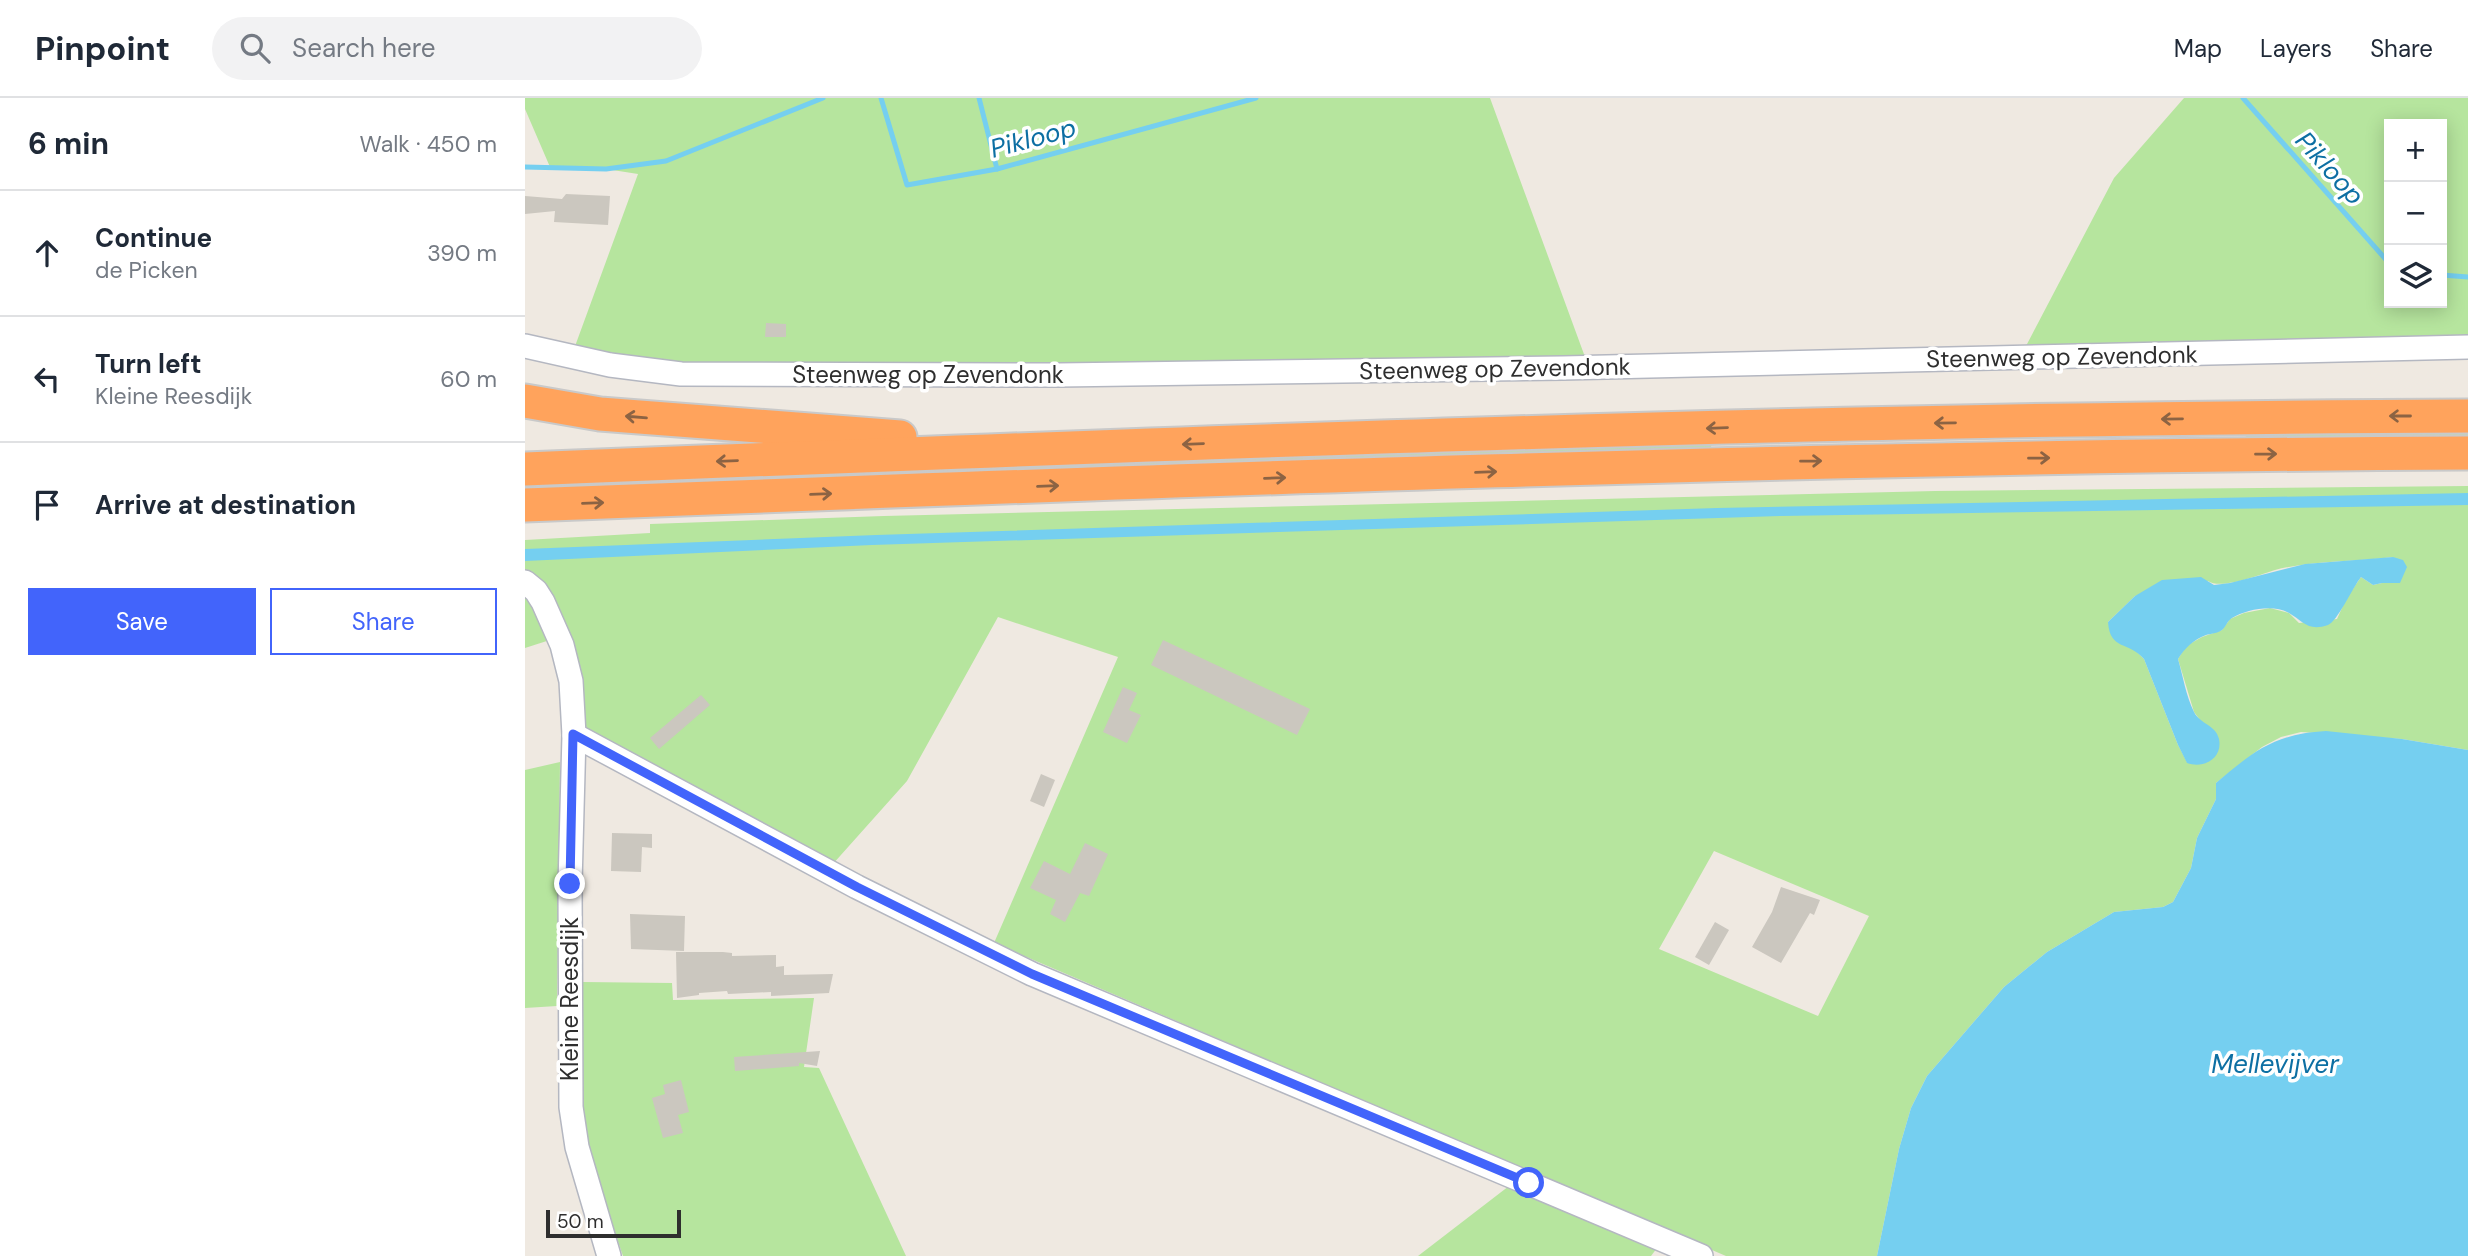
<!DOCTYPE html>
<meta charset="utf-8">
<style>
:root{--surface:#fff;--page:#f2f2f3;--text:#1f2937;--muted:#747a83;--line:#e0e1e3;--accent:#4264fb}
body{margin:0;font-family:"DM Sans",sans-serif;background:var(--page);color:var(--text)}
.controls{position:absolute;right:21px;top:21px;display:grid;overflow:hidden;border-radius:0px;box-shadow:0 4px 18px #0003}
.controls button{width:63px;height:63px;display:grid;place-items:center;padding:0;border:0;border-bottom:2px solid var(--line);background:var(--surface);color:var(--text);font:35px sans-serif}
.scale{position:absolute;left:21px;bottom:18px;width:135px;box-sizing:border-box;padding-left:7px;border:4px solid #2e2e2e;border-top:0;font-size:19px;line-height:24px;white-space:nowrap;color:#2e2e2e;-webkit-text-stroke:5px #fff;paint-order:stroke}
.stop{position:absolute;width:21px;height:21px;margin:-16px;border:5px solid #4264fb;border-radius:50%;background:#fff}
.stop.end{background:#4264fb;border-color:#fff;box-shadow:0 2px 7px #0008}
.list{margin:0;padding:0;list-style:none}
h2{display:flex;justify-content:space-between;align-items:center;height:91px;margin:0;padding:0 28px;font-size:30px}
h2 small{font-size:23px;font-weight:400;color:var(--muted)}
.list li{display:grid;grid-template-columns:46px 1fr auto;gap:21px;align-items:center;box-sizing:border-box;height:126px;padding:0 28px;border-top:2px solid var(--line)}
.list b{display:block;font-size:26px;white-space:nowrap}
.list p{margin:0;font-size:23px;white-space:nowrap;color:var(--muted)}
.list em{font-size:23px;font-style:normal;color:var(--muted)}
.actions{display:flex;gap:14px;padding:21px 28px}
.actions a{flex:1;padding:16px 0;border:2px solid var(--accent);border-radius:0px;text-align:center;font-size:24px;color:var(--accent)}
.actions .main{background:var(--accent);color:#fff}
.icon{flex:none;width:38px;height:38px;fill:none;stroke:currentColor;stroke-width:2;stroke-linecap:round;stroke-linejoin:round}
.map{position:relative;flex:none;width:1943px;height:1158px;overflow:hidden}
header{display:flex;align-items:center;gap:42px;box-sizing:border-box;height:98px;padding:0 35px;background:var(--surface);border-bottom:2px solid var(--line)}
header strong{font-size:33px}
nav{display:flex;gap:38px;margin-inline-start:auto;font-size:24px}
.search{width:490px;height:63px;background:var(--page);display:flex;align-items:center;gap:18px;box-sizing:border-box;padding:0 24px;border-radius:38px;color:var(--muted);font-size:26px}
main{display:flex}
aside{flex:1;background:var(--surface)}
.map>svg:first-child{display:block}
.green{fill:#b6e59e;fill-rule:evenodd}
.water{fill:#75cff0}
.lines{fill:none;stroke-linecap:round;stroke-linejoin:round}
.stream{stroke:#75cff0;stroke-width:5}
.building{fill:#cbc7bf}
.minor-casing{stroke:#b4b7c1;stroke-width:26}
.highway-casing{stroke:#c9c9c9;stroke-width:37}
.minor{stroke:#fff;stroke-width:23}
.highway{stroke:#ffa35c;stroke-width:33}
.oneway{stroke:#8c6343}
.route{stroke:#4264fb;stroke-width:9}
.labels{text-anchor:middle;stroke-width:7;stroke-linejoin:round;paint-order:stroke}
.street-label{font-size:24px;fill:#2e2e2e;stroke:#fff}
.water-label{font-size:26px;font-style:italic;fill:#0d6fa3;stroke:#fff}
</style>
<header>
<strong>Pinpoint</strong>
<div class="search"><svg class="icon" aria-label="search" viewBox="0 0 24 24"><circle cx="10" cy="10" r="6"/><path d="M15 15l6 6"/></svg>Search here</div>
<nav><a>Map</a><a>Layers</a><a>Share</a></nav>
</header>
<main>
<aside>
<h2>6 min<small>Walk · 450 m</small></h2>
<ul class="list">
<li><svg class="icon" aria-label="ahead" viewBox="0 0 24 24"><path d="M12 20V5M6 11l6-6 6 6"/></svg><div><b>Continue</b><p>de Picken</p></div><em>390 m</em></li>
<li><svg class="icon" aria-label="left" viewBox="0 0 24 24"><path d="M17 20v-9H6M10 6l-5 5 5 5"/></svg><div><b>Turn left</b><p>Kleine Reesdijk</p></div><em>60 m</em></li>
<li><svg class="icon" aria-label="arrive" viewBox="0 0 24 24"><path d="M6 21V4h12l-3 4 3 4H6"/></svg><div><b>Arrive at destination</b></div></li>
</ul>
<div class="actions"><a class="main">Save</a><a>Share</a></div>
</aside>
<div class="map">
<svg width="1943" height="1158" viewBox="0 0 1943 1158">
<rect width="100%" height="100%" fill="#efe9e1"/>
<g class="green">
<polygon points="0,0 965,0 1060,259 833,266 189,269 49,251 113,76 81,71 25,69 0,11"/>
<path d="M 1659,0 L 1943,0 L 1943,239 L 1501,248 L 1589,80 ZM 1864,26 L 1917,26 L 1917,205 L 1864,205 Z"/>
<polygon points="1943,331 1943,340 1719,341 1726,332"/>
<polygon points="1185,343 1187,353 0,395 0,385"/>
<path d="M 1943,388 L 1943,652 L 1877,641 L 1776,634 L 1756,639 L 1737,649 L 1691,685 L 1691,701 L 1672,740 L 1666,770 L 1648,804 L 1638,809 L 1589,814 L 1522,854 L 1479,889 L 1402,978 L 1386,1010 L 1374,1051 L 1352,1158 L 1201,1158 L 469,845 L 593,559 L 473,519 L 382,683 L 307,767 L 62,631 L 11,480 L 0,471 L 0,442 L 125,435 L 125,426 L 359,418 L 1410,393 ZM 1868,459 L 1875,485 L 1857,485 L 1848,487 L 1836,479 L 1821,501 L 1812,521 L 1774,525 L 1764,515 L 1745,510 L 1719,515 L 1705,521 L 1697,532 L 1677,539 L 1661,548 L 1653,561 L 1669,614 L 1675,622 L 1662,664 L 1653,647 L 1619,561 L 1583,524 L 1610,498 L 1683,483 C 1696,492 1734,477 1750,472 C 1788,462 1830,464 1868,459 ZM 1189,753 L 1344,818 L 1293,918 L 1134,851 Z"/>
<polygon points="0,492 28,541 0,550"/>
<polygon points="35,664 32,908 0,910 0,672"/>
<path d="M 58,884 L 147,885 L 148,902 L 289,900 L 279,969 L 294,970 L 381,1158 L 98,1158 C 83,1114 65,1069 58,1024 C 50,978 56,930 58,884 Z"/>
<polygon points="984,1088 1132,1150 1126,1158 893,1158"/>
</g>
<g class="water">
<polygon points="1943,395 1943,407 1256,418 347,447 0,463 0,451 351,437 1192,410"/>
<path d="M 1868,459 L 1878,462 L 1882,469 L 1875,485 L 1857,485 L 1848,487 L 1836,479 C 1828,489 1812,524 1803,527 C 1783,534 1778,523 1764,515 C 1749,506 1722,511 1707,520 C 1702,523 1701,529 1697,532 C 1693,535 1685,536 1681,537 C 1668,542 1660,550 1653,561 C 1658,578 1661,598 1669,614 C 1675,626 1691,627 1694,641 C 1698,660 1679,671 1662,665 L 1653,647 L 1619,561 C 1604,543 1585,553 1583,524 L 1610,498 L 1637,482 L 1676,479 L 1689,487 L 1705,485 L 1780,466 Z"/>
<path d="M 1801,633 L 1877,641 L 1943,652 L 1943,1158 L 1352,1158 L 1374,1051 L 1386,1010 L 1402,978 L 1479,889 L 1522,854 L 1589,814 L 1638,809 L 1648,804 L 1666,770 L 1672,740 L 1691,701 L 1691,685 C 1729,653 1749,636 1801,633 Z"/>
</g>
<g class="lines">
<g class="stream">
<polyline points="356,0 382,87 472,71 731,0"/>
<polyline points="454,0 472,71"/>
<polyline points="1718,0 1864,165"/>
<polyline points="0,69 81,71 141,63 298,0"/>
<polyline points="1917,177 1943,179"/>
</g>
</g>
<g class="building">
<polygon points="41,96 85,98 83,127 29,124 30,113 0,116 0,98 37,101"/>
<polygon points="241,225 261,226 261,239 240,239"/>
<polygon points="638,542 785,611 772,637 626,567"/>
<polygon points="598,589 612,595 604,612 616,617 602,645 578,634"/>
<polygon points="176,597 185,607 134,651 125,640"/>
<polygon points="516,676 530,682 519,709 505,703"/>
<polygon points="87,735 127,736 127,750 117,749 116,774 86,773"/>
<polygon points="560,745 583,756 564,798 555,795 540,824 525,816 531,802 505,790 519,763 545,776"/>
<polygon points="1256,789 1295,802 1289,817 1285,815 1256,865 1227,849 1247,814"/>
<polygon points="105,816 160,818 159,853 106,851"/>
<polygon points="1190,824 1204,832 1184,867 1170,859"/>
<polygon points="151,854 198,854 207,855 207,858 251,857 251,869 259,868 259,877 308,876 304,895 246,898 246,894 203,896 202,893 174,895 174,897 152,900"/>
<polygon points="295,953 292,968 274,965 274,968 210,973 209,959"/>
<polygon points="156,982 164,1014 153,1017 158,1035 138,1040 127,1000 140,996 138,987"/>
</g>
<g class="lines">
<defs>
<g id="minor">
<polyline points="0,248 85,267 156,276 534,277 1038,270 1943,249"/>
<polyline points="0,484 11,493 18,504 37,547 46,583 49,637 45,786 46,1009 52,1049 84,1158"/>
<polyline points="49,637 332,789 507,876 1176,1158"/>
</g>
<g id="highway">
<polyline points="0,303 75,316 375,339"/>
<path d="M 0,371 C 647,345 1295,320 1943,318"/>
<path d="M 0,407 C 647,382 1295,358 1943,355"/>
</g>
</defs>
<use href="#minor" class="minor-casing"/>
<use href="#highway" class="highway-casing"/>
<use href="#minor" class="minor"/>
<use href="#highway" class="highway"/>
</g>
<defs><path id="oneway-shaft" d="M-6 0H5M1.5-3L5.5 0L1.5 3" fill="none" stroke-width="1.6" stroke-linecap="round" stroke-linejoin="round" transform="scale(1.75)"/></defs>
<g class="oneway">
<use href="#oneway-shaft" transform="translate(1875 318) rotate(180)"/>
<use href="#oneway-shaft" transform="translate(111 319) rotate(-175)"/>
<use href="#oneway-shaft" transform="translate(1647 321) rotate(179)"/>
<use href="#oneway-shaft" transform="translate(1420 325) rotate(179)"/>
<use href="#oneway-shaft" transform="translate(1192 330) rotate(178)"/>
<use href="#oneway-shaft" transform="translate(668 346) rotate(178)"/>
<use href="#oneway-shaft" transform="translate(1741 356) rotate(-1)"/>
<use href="#oneway-shaft" transform="translate(1514 360) rotate(-1)"/>
<use href="#oneway-shaft" transform="translate(202 363) rotate(178)"/>
<use href="#oneway-shaft" transform="translate(1286 363) rotate(-1)"/>
<use href="#oneway-shaft" transform="translate(961 374) rotate(-2)"/>
<use href="#oneway-shaft" transform="translate(750 380) rotate(-2)"/>
<use href="#oneway-shaft" transform="translate(523 388) rotate(-2)"/>
<use href="#oneway-shaft" transform="translate(296 396) rotate(-2)"/>
<use href="#oneway-shaft" transform="translate(68 405) rotate(-2)"/>
</g>
<g class="lines">
<polyline class="route" points="45,786 48,636 332,789 507,876 1004,1085"/>
</g>
<g class="labels">
<g class="street-label">
<text transform="translate(1537 259) rotate(-1)" y="8">Steenweg op Zevendonk</text>
<text transform="translate(970 271) rotate(-1)" y="8">Steenweg op Zevendonk</text>
<text x="403" y="285">Steenweg op Zevendonk</text>
<text transform="translate(45 901) rotate(-90)" y="8">Kleine Reesdijk</text>
</g>
<g class="water-label">
<text transform="translate(508 40) rotate(-15)" y="9">Pikloop</text>
<text transform="translate(1805 70) rotate(48)" y="9">Pikloop</text>
<text x="1750" y="975">Mellevijver</text>
</g>
</g>
</svg>
<div class="controls">
<button>+</button>
<button>−</button>
<button><svg class="icon" aria-label="layers" viewBox="0 0 24 24"><path d="M12 4l9 5-9 5-9-5zM3 14l9 5 9-5"/></svg></button>
</div>
<div class="scale">50 m</div>
<div class="stop" style="left:1004px;top:1085px"></div>
<div class="stop end" style="left:45px;top:786px"></div>
</div>
</main>
